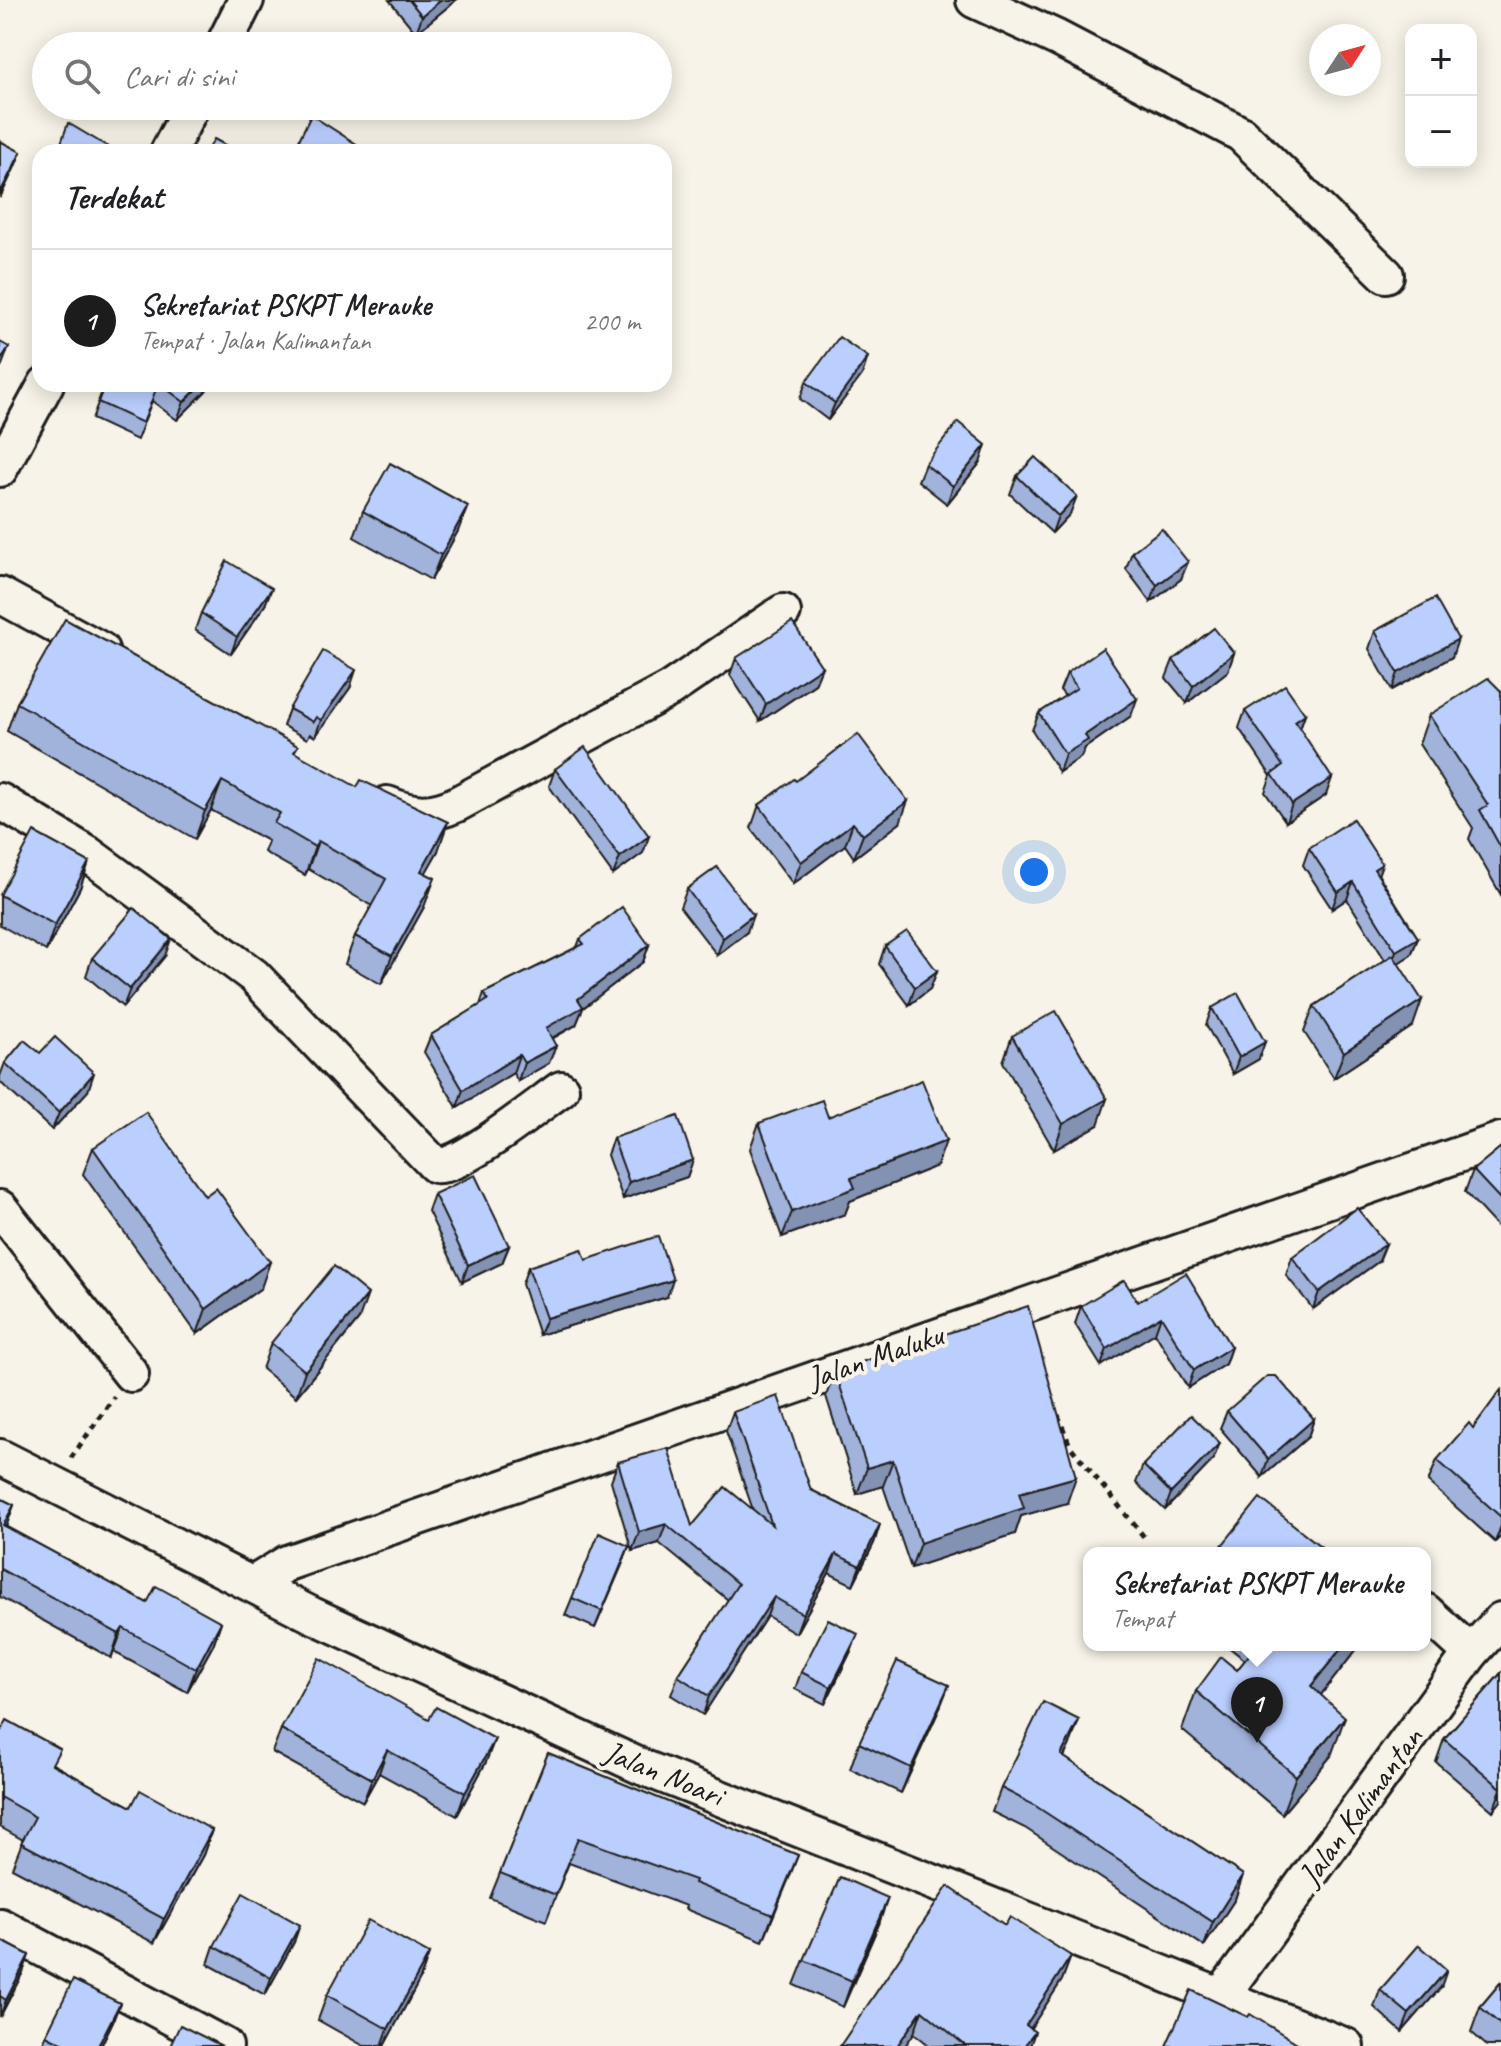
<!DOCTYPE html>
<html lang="id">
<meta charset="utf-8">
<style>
:root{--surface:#fff;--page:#f6f6f6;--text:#202124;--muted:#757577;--line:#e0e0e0;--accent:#1c1c1c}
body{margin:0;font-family:Caveat,sans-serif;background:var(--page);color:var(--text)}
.controls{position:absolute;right:24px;top:24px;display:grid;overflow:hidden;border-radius:16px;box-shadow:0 4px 20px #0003}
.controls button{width:72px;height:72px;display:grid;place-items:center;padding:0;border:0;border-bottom:2px solid var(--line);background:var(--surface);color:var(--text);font:40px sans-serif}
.compass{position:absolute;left:1309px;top:24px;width:72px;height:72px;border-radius:50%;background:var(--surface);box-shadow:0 4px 20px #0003;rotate:54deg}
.you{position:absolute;left:1034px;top:872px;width:28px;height:28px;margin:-20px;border:6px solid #fff;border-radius:50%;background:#1a73e8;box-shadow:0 0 0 12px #1a73e833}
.badge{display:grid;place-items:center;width:52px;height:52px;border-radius:50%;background:var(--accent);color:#fff;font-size:26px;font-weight:700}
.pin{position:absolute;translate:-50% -66px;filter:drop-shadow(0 2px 4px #0008)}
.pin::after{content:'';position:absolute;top:42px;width:28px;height:24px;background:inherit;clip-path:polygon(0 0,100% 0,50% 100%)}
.popup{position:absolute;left:1083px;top:1547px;width:348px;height:104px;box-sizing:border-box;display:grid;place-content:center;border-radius:16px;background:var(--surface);filter:drop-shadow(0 2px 6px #0005);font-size:26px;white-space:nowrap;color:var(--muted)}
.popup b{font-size:30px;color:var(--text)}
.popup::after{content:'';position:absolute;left:50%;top:100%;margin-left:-16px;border:16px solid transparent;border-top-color:var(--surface)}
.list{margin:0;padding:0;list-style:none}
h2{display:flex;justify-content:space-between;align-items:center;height:104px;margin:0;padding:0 32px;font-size:34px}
h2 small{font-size:26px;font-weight:400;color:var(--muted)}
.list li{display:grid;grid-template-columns:52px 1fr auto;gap:24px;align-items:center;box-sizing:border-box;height:144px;padding:0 32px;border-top:2px solid var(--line)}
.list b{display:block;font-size:30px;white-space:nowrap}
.list p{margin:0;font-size:26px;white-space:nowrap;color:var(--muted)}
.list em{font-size:26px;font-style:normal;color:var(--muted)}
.icon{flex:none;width:44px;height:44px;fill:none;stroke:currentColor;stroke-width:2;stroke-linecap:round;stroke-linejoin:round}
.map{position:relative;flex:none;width:1501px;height:2046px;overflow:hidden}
.search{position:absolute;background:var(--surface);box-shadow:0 4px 20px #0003;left:32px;top:32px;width:640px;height:88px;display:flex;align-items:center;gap:20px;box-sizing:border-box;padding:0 28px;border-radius:44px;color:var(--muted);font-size:30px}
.panel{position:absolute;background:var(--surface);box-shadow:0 4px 20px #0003;left:32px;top:144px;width:640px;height:248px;border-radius:24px}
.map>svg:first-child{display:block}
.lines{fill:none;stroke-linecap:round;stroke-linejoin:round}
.minor-casing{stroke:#1c1c1c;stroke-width:40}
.path{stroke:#1c1c1c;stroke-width:5;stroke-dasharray:6 6;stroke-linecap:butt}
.minor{stroke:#f7f3e8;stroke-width:34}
.wall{fill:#a1b2db;stroke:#1c1c1c;stroke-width:2}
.shaded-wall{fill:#8391b2;stroke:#1c1c1c;stroke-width:2}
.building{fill:#bbcfff;stroke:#1c1c1c;stroke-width:2}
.labels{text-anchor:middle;stroke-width:8;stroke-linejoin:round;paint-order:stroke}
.street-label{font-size:32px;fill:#1c1c1c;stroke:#f7f3e8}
</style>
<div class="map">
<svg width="1501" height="2046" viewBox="0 0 1501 2046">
<rect width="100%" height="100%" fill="#f7f3e8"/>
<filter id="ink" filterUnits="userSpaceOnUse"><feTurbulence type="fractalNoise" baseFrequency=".0125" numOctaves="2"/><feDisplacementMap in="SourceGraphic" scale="16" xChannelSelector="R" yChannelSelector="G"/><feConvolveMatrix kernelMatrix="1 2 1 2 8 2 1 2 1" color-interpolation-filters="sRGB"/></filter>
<g filter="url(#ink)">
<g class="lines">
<defs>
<g id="minor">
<polyline points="974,0 1057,38 1241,134 1386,275"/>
<polyline points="223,46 246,0"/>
<polyline points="168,152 192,106"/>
<polyline points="0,469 46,384"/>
<polyline points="0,595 101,650"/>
<path d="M 0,801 L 88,854 L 254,976 L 435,1165 C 459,1170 538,1105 561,1089"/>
<path d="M 387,804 C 413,815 432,816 457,804 L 670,689 L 783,612"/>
<polyline points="0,1208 131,1374"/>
<polyline points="0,1457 312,1615 642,1767 1346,2046"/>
<polyline points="253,1584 287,1563 1501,1140"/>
<polyline points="1425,1611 1471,1653"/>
<polyline points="0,1926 225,2046"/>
<polyline points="1222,1995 1471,1653 1501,1620"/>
</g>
</defs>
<use href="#minor" class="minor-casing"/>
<g class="path">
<polyline points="1058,1415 1070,1446 1145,1538"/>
<polyline points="71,1458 114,1397"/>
</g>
<use href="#minor" class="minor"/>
</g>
<g class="wall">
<polygon points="389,0 456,0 416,33"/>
<polygon points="296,146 359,152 294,152"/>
<polygon points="862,375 828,420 800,399 806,382"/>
<polygon points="105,384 209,384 206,391 177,420 152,401 137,440 92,419"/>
<polygon points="980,463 947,504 918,481 925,464"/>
<polygon points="1017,476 1070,514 1052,533 1010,494"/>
<polygon points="363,511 458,531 431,580 354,537"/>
<polygon points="1132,552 1181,579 1151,602 1126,569"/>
<polygon points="265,605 231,654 195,630 201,613"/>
<polygon points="1375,631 1452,657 1392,690 1369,649"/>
<polygon points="1234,653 1228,671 1187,703 1166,678 1173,660"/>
<polygon points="736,658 815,684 760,721 730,675"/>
<polygon points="1067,673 1131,716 1085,748 1081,757 1059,772 1032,730 1039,713 1065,696 1060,690"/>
<polygon points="350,688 315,737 310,734 307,739 283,726 289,709"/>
<polygon points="1501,691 1501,895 1469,839 1473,828 1419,744 1429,715"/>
<polygon points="17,703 295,753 438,851 425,873 424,907 381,984 345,964 355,936 372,906 308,869 305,875 264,852 268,841 211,810 195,839 7,731"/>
<polygon points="1245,711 1305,714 1300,728 1326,795 1286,822 1265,792 1271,776 1239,728"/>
<polygon points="555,769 649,836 643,853 613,875 549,786"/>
<polygon points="796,781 900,823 854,858 845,845 793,884 751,828 759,805"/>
<polygon points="1309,848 1382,864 1378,874 1418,938 1411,955 1398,963 1413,1026 1334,1078 1304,1032 1314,1006 1385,960 1347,899 1332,909 1303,865"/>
<polygon points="89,862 80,888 46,951 0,925 0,895"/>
<polygon points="687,889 747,932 717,955 680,907"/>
<polygon points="580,939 649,945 643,962 583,1008 576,1025 552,1039 549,1063 518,1081 513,1073 457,1107 424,1052 431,1035 480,1005 484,993 577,947"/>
<polygon points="885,946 937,971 930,989 909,1005 879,964"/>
<polygon points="165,956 123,1007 86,976 92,958"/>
<polygon points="1212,1008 1259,1059 1233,1074 1206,1025"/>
<polygon points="1012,1036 1098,1125 1054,1150 1003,1062"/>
<polygon points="5,1063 88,1091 52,1130 0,1082 0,1076"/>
<polygon points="828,1117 937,1166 850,1201 845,1214 782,1237 750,1149 759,1123"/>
<polygon points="613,1138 693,1160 687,1177 623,1199 607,1155"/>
<polygon points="1501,1147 1501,1231 1465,1192 1473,1170"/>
<polygon points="93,1148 261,1288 197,1334 83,1174"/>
<polygon points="434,1194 509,1246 502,1263 462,1282 428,1211"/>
<polygon points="1292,1257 1379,1261 1313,1309 1286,1275"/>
<polygon points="586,1260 667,1297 539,1335 522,1284 528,1267"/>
<polygon points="1138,1302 1231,1347 1225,1364 1188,1388 1155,1333 1101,1366 1075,1324 1081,1306"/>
<polygon points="359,1319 296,1397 262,1369 271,1343"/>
<polygon points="835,1371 1067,1503 1021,1516 1015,1534 911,1568 883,1486 857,1494 826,1396"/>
<polygon points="1501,1390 1501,1536 1495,1542 1428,1482 1437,1460 1473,1428"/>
<polygon points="1227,1411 1314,1419 1308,1437 1262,1477 1220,1428"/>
<polygon points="733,1412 811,1490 880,1524 874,1543 853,1585 829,1573 796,1633 767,1616 703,1715 671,1695 678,1676 728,1600 659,1543 632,1551 611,1481 618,1462 692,1526 753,1510 726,1431"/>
<polygon points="1213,1460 1165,1510 1136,1483 1143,1465"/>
<polygon points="0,1498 14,1505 6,1527 147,1603 221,1622 213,1645 187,1692 114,1652 111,1658 0,1597"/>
<polygon points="629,1546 595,1628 565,1615 572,1598"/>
<polygon points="1226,1645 1360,1645 1321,1695 1331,1756 1282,1814 1182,1730 1196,1691 1237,1670 1245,1660"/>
<polygon points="851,1651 825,1704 795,1689 801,1672"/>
<polygon points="1501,1673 1501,1801 1493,1811 1436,1762 1444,1739"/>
<polygon points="939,1710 901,1793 850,1769 859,1743"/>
<polygon points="1079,1720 1070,1744 1064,1757 1243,1875 1235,1899 1204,1946 1025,1828 992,1812 1001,1788"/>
<polygon points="281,1729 486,1762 457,1816 379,1773 363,1802 272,1752"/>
<polygon points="0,1733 54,1765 131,1807 212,1830 203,1855 154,1943 12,1868 23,1840 0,1827"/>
<polygon points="548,1753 798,1855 763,1941 685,1909 686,1906 569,1863 546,1921 490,1898"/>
<polygon points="879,1924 843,2007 794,1985 804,1960"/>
<polygon points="1005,1925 1071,1956 1062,1980 1030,2029 1030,2046 930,2046 914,2033 840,2046"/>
<polygon points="0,1940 29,1955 23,1972 0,2017"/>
<polygon points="294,1942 265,1995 208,1964 214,1946"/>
<polygon points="429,1954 420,1979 384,2046 364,2046 318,2020 327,1995"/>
<polygon points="1501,1982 1501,2046 1487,2046 1471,2032 1480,2007"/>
<polygon points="1441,1987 1402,2032 1374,2007 1380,1990"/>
<polygon points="113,2021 101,2046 42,2046 46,2035"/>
</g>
<g class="shaded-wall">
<polygon points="441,0 456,0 416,33 422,16"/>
<polygon points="21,152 14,169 0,198 0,193"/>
<polygon points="9,347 2,365 0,368 0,361"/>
<polygon points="868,357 862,375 828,420 835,403"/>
<polygon points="202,384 209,384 206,391 177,420 184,402"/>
<polygon points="986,445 980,463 947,504 953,486"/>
<polygon points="1077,496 1070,514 1052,533 1058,516"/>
<polygon points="468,506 458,531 431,580 441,555"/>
<polygon points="1188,562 1181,579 1151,602 1157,585"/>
<polygon points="272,588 265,605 231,654 237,637"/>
<polygon points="1458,639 1452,657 1392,690 1398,673"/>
<polygon points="1234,653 1228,671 1187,703 1193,686"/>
<polygon points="822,667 815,684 760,721 766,704"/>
<polygon points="356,670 350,688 315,737 321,720"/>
<polygon points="1137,699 1131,716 1085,748 1081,757 1059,772 1065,754 1085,735"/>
<polygon points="1305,714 1299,731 1295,721"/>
<polygon points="1332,778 1326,795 1286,822 1292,804"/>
<polygon points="222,781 211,810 195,839 205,811"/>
<polygon points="908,801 900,823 854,858 863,835"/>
<polygon points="448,822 438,851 411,899 421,871"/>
<polygon points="853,823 845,845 793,884 801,862"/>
<polygon points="649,836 643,853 613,875 620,857"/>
<polygon points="318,841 308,869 305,875 315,847"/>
<polygon points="89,862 80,888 46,951 55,925"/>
<polygon points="1382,864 1376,881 1374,869"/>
<polygon points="435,878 424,907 381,984 392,956"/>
<polygon points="1353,882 1347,899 1332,909 1338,892"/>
<polygon points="753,915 747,932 717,955 723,938"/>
<polygon points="1418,938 1411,955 1390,968 1396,951"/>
<polygon points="171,939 165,956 123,1007 130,989"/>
<polygon points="649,945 643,962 583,1008 576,1025 539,1045 546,1028 578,999"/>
<polygon points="937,971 930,989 909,1005 915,987"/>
<polygon points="1422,1000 1413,1026 1334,1078 1344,1052"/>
<polygon points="1265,1042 1259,1059 1233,1074 1239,1057"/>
<polygon points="556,1046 549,1063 518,1081 524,1063"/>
<polygon points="519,1055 513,1073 457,1107 463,1090"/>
<polygon points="94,1073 88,1091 52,1130 59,1113"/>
<polygon points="1107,1099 1098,1125 1054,1150 1063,1124"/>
<polygon points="946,1141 937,1166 850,1201 845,1214 782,1237 792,1212 851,1178"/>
<polygon points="693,1160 687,1177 623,1199 629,1182"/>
<polygon points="1386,1244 1379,1261 1313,1309 1319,1292"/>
<polygon points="509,1246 502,1263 462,1282 468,1265"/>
<polygon points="270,1262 261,1288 197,1334 206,1309"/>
<polygon points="673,1280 667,1297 539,1335 546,1318"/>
<polygon points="368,1294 359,1319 296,1397 305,1371"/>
<polygon points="1161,1316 1155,1333 1101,1366 1107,1349"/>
<polygon points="1231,1347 1225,1364 1188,1388 1194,1370"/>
<polygon points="1314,1419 1308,1437 1262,1477 1268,1459"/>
<polygon points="1220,1443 1213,1460 1165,1510 1171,1493"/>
<polygon points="893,1460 883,1486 857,1494 867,1468"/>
<polygon points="1076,1477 1067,1503 1021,1516 1015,1534 911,1568 920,1543 1019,1493"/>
<polygon points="14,1505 5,1529 3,1525"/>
<polygon points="666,1524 659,1543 632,1551 639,1532"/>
<polygon points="880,1524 874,1543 853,1585 860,1566"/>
<polygon points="1501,1526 1501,1536 1495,1542"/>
<polygon points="629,1546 623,1563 595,1628 602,1611"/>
<polygon points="836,1554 829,1573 796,1633 803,1614"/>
<polygon points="774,1597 767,1616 703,1715 709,1696"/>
<polygon points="221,1622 213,1645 187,1692 196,1669"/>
<polygon points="123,1628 114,1652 111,1658 119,1634"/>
<polygon points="858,1634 851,1651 825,1704 831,1687"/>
<polygon points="1344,1645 1360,1645 1297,1725 1311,1686"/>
<polygon points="949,1685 939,1710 901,1793 911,1768"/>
<polygon points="1345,1717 1331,1756 1282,1814 1296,1776"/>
<polygon points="1079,1720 1070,1744 1053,1779 1061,1755"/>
<polygon points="495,1739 486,1762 457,1816 465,1793"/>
<polygon points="387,1750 379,1773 363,1802 372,1779"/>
<polygon points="1501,1789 1501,1801 1493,1811"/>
<polygon points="212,1830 203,1855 154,1943 164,1919"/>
<polygon points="798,1855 788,1881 763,1941 773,1915"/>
<polygon points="1243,1875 1235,1899 1204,1946 1213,1922"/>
<polygon points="888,1898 879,1924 843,2007 852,1981"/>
<polygon points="300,1925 294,1942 265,1995 271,1978"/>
<polygon points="429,1954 420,1979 384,2046 382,2046 388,2029"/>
<polygon points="29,1955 23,1972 0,2017 6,2000"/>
<polygon points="1071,1956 1062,1980 1019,2046 1026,2025"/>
<polygon points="1447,1970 1441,1987 1402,2032 1409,2014"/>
<polygon points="120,2003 113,2021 101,2046 98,2046"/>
<polygon points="922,2010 914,2033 905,2046 897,2046"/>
<polygon points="1035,2032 1030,2046 1024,2046"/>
</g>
<g class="building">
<polygon points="409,0 441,0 422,16"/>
<polygon points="311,115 361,147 356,152 304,152 296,146"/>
<polygon points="68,123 115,151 115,152 58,152"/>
<polygon points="214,139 238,152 207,152"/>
<polygon points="0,141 21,152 0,193"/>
<polygon points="839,337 868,357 835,403 806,382"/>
<polygon points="0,342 9,347 0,361"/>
<polygon points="105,384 158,384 143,423 98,402"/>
<polygon points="160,384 202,384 184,402"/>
<polygon points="958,422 986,445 953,486 925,464"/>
<polygon points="1035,457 1077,496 1058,516 1017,476"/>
<polygon points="390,463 468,506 441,555 363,511"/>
<polygon points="1162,529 1188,562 1157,585 1132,552"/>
<polygon points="227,561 272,588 237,637 201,613"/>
<polygon points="1435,598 1458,639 1398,673 1375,631"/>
<polygon points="65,619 298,746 294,752 357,787 361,780 448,822 421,871 435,878 392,956 355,936 386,879 318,841 315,847 274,823 280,813 222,781 205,811 17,703"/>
<polygon points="792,622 822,667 766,704 736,658"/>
<polygon points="1214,628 1234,653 1193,686 1173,660"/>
<polygon points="1103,648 1137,699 1085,735 1088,740 1065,754 1039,713 1077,688 1067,673"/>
<polygon points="323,651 356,670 321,720 316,717 313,722 289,709"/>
<polygon points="1488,678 1501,691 1501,848 1480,810 1488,805 1429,715"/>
<polygon points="1285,685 1305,714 1295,721 1332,778 1292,804 1272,774 1283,766 1245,711"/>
<polygon points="858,734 908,801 863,835 853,823 801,862 759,805 794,779 796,781"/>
<polygon points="585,747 649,836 620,857 555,769"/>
<polygon points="1353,819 1382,864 1374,869 1418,938 1396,951 1353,882 1338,892 1309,848"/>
<polygon points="34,832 89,862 55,925 0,895"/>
<polygon points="717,867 753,915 723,938 687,889"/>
<polygon points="622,907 649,945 578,999 583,1007 546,1028 556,1046 524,1063 519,1055 463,1090 431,1035 488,1000 484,993 584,944 580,939"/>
<polygon points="134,908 171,939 130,989 92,958"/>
<polygon points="907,931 937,971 915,987 885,946"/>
<polygon points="1393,955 1422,1000 1344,1052 1314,1006"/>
<polygon points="1238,993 1265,1042 1239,1057 1212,1008"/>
<polygon points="1056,1011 1107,1099 1063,1124 1012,1036"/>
<polygon points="55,1037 94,1073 59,1113 5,1063 24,1040 40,1053"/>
<polygon points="922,1080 946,1141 851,1178 855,1188 792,1212 759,1123 822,1100 828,1117"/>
<polygon points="146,1112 205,1196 216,1188 270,1262 206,1309 93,1148"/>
<polygon points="678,1116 693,1160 629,1182 613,1138"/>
<polygon points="1501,1147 1501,1200 1473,1170"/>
<polygon points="475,1175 509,1246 468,1265 434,1194"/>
<polygon points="1357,1208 1386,1244 1319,1292 1292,1257"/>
<polygon points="658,1236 673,1280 546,1318 528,1267 582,1249 586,1260"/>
<polygon points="334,1266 368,1294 305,1371 271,1343"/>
<polygon points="1186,1273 1231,1347 1194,1370 1161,1316 1107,1349 1081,1306 1124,1280 1138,1302"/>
<polygon points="1028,1306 1076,1477 1019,1493 1024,1508 920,1543 893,1460 867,1468 835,1371"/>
<polygon points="1267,1376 1276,1376 1314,1419 1268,1459 1227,1411"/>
<polygon points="1501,1390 1501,1517 1437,1460 1469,1423 1473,1428"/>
<polygon points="778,1396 811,1490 880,1524 860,1566 836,1554 803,1614 774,1597 709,1696 678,1676 738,1584 666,1524 639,1532 618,1462 668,1448 692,1526 725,1487 772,1525 733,1412"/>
<polygon points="1191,1415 1220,1443 1171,1493 1143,1465"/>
<polygon points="0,1498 14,1505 3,1525 147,1603 156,1586 221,1622 196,1669 123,1628 119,1634 0,1569"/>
<polygon points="1260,1498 1329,1553 1216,1553"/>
<polygon points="599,1533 629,1546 602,1611 572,1598"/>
<polygon points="828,1619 858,1634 831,1687 801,1672"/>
<polygon points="1257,1645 1344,1645 1311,1686 1345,1717 1296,1776 1196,1691 1221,1657 1237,1670"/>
<polygon points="319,1658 429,1719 436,1707 495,1739 465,1793 387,1750 372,1779 281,1729"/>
<polygon points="897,1661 949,1685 911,1768 859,1743"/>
<polygon points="1501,1673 1501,1788 1444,1739"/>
<polygon points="1043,1702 1079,1720 1061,1755 1243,1875 1213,1922 1034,1805 1001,1788"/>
<polygon points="7,1720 60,1749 52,1764 131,1807 140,1790 212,1830 164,1919 21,1843 35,1817 0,1797 0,1733"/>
<polygon points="548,1753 798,1855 773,1915 694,1883 695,1880 578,1838 556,1895 500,1873"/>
<polygon points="840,1877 888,1898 852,1981 804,1960"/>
<polygon points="948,1886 1005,1925 1010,1917 1071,1956 1026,2025 1035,2032 1024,2046 966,2046 922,2010 897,2046 840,2046"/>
<polygon points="243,1893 300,1925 271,1978 214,1946"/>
<polygon points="368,1920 429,1954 388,2029 327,1995"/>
<polygon points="0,1940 29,1955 6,2000 0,1996"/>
<polygon points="1419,1945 1447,1970 1409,2014 1380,1990"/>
<polygon points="73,1980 120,2003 98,2046 68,2046 46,2035"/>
<polygon points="1501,1982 1501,2025 1480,2007"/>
<polygon points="1191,1990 1248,2017 1250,2014 1302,2046 1166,2046"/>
<polygon points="180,2025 222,2046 170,2046"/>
</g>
</g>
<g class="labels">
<g class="street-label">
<text transform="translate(875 1356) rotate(-19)" y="11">Jalan Maluku</text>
<text transform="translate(664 1773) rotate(22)" y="11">Jalan Noari</text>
<text transform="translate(1360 1806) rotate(-54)" y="11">Jalan Kalimantan</text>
</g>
</g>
</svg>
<div class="controls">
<button>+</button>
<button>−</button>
</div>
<svg class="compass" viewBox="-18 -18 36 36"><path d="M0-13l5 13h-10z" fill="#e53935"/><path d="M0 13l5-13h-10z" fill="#757577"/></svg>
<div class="you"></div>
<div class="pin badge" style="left:1257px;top:1743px">1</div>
<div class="popup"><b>Sekretariat PSKPT Merauke</b>Tempat</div>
<div class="search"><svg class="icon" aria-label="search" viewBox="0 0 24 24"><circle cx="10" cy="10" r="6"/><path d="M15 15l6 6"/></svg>Cari di sini</div>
<section class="panel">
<h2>Terdekat<small></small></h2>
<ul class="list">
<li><span class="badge">1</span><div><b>Sekretariat PSKPT Merauke</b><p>Tempat · Jalan Kalimantan</p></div><em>200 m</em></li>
</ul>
</section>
</div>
